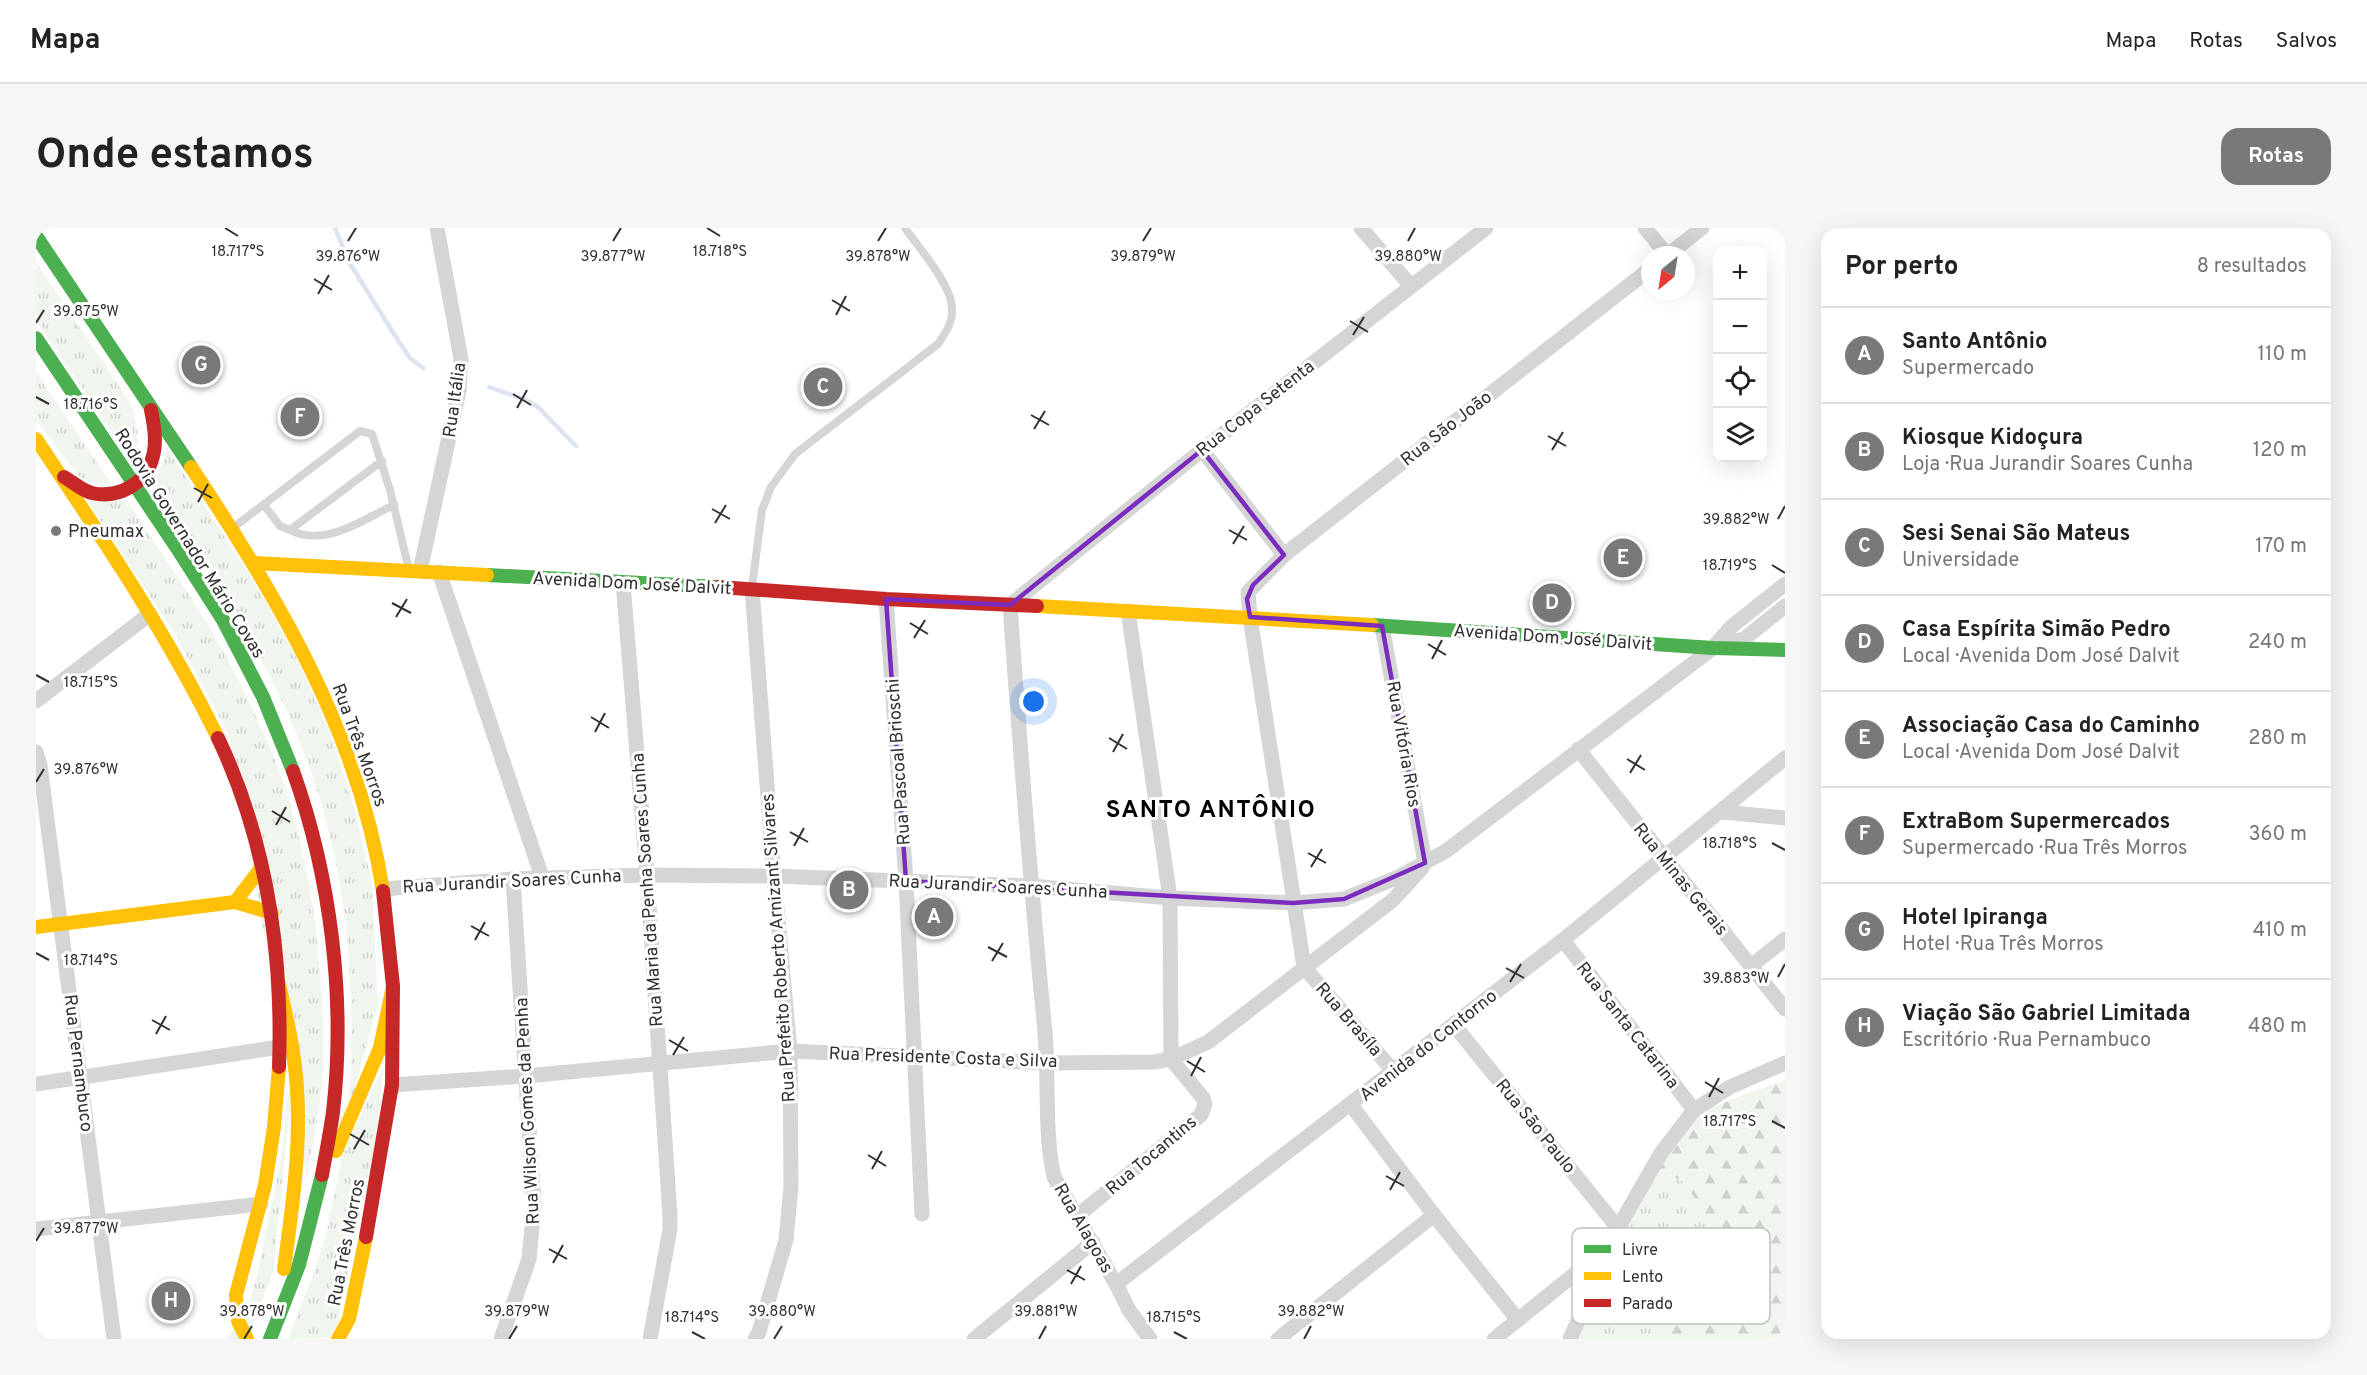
<!DOCTYPE html>
<html lang="pt">
<meta charset="utf-8">
<style>
:root{--surface:#fff;--page:#f6f6f6;--text:#222;--muted:#767676;--line:#e0e0e0;--accent:#797979}
body{margin:0;font-family:Overpass,sans-serif;background:var(--page);color:var(--text)}
.controls{position:absolute;right:18px;top:18px;display:grid;overflow:hidden;border-radius:12px;box-shadow:0 6px 24px #0002}
.controls button{width:54px;height:54px;display:grid;place-items:center;padding:0;border:0;border-bottom:2px solid var(--line);background:var(--surface);color:var(--text);font:30px sans-serif}
.compass{position:absolute;left:1605px;top:18px;width:54px;height:54px;border-radius:50%;background:var(--surface);box-shadow:0 6px 24px #0002;rotate:210deg}
.you{position:absolute;left:998px;top:474px;width:21px;height:21px;margin:-15px;border:4px solid #fff;border-radius:50%;background:#1a73e8;box-shadow:0 0 0 9px #1a73e833}
.badge{display:grid;place-items:center;width:39px;height:39px;border-radius:50%;background:var(--accent);color:#fff;font-size:20px;font-weight:700}
.pin{position:absolute;translate:-50% -50%;border:3px solid #fff;box-shadow:0 2px 6px #0006}
.list{margin:0;padding:0;list-style:none}
h2{display:flex;justify-content:space-between;align-items:center;height:78px;margin:0;padding:0 24px;font-size:26px}
h2 small{font-size:20px;font-weight:400;color:var(--muted)}
.list li{display:grid;grid-template-columns:39px 1fr auto;gap:18px;align-items:center;box-sizing:border-box;height:96px;padding:0 24px;border-top:2px solid var(--line)}
.list b{display:block;font-size:22px;white-space:nowrap}
.list p{margin:0;font-size:20px;white-space:nowrap;color:var(--muted)}
.list em{font-size:20px;font-style:normal;color:var(--muted)}
.icon{flex:none;width:33px;height:33px;fill:none;stroke:currentColor;stroke-width:2;stroke-linecap:round;stroke-linejoin:round}
.map{position:relative;flex:none;width:1749px;height:1111px;overflow:hidden;border-radius:18px}
header{display:flex;align-items:center;gap:36px;box-sizing:border-box;height:84px;padding:0 30px;background:var(--surface);border-bottom:2px solid var(--line)}
header strong{font-size:28px}
nav{display:flex;gap:33px;margin-inline-start:auto;font-size:21px}
.intro{display:flex;align-items:center;justify-content:space-between;box-sizing:border-box;height:144px;padding:0 36px}
h1{margin:0;font-size:42px}
.button{padding:15px 27px;border-radius:18px;background:var(--accent);color:#fff;font-size:21px;font-weight:700}
main{display:flex;gap:36px;padding:0 36px}
aside{flex:1;background:var(--surface);border-radius:18px;box-shadow:0 6px 24px #0002}
.map>svg:first-child{display:block}
.grass{fill:url(#grass-tufts)}
.forest{fill:url(#forest-firs)}
.lines{fill:none;stroke-linecap:round;stroke-linejoin:round}
.stream{stroke:#dde4f1;stroke-width:4.5}
.lane{stroke:#d5d5d5;stroke-width:8}
.street{stroke:#d5d5d5;stroke-width:15}
.fast{stroke:#4caf50;stroke-width:14}
.slow{stroke:#ffc107;stroke-width:14}
.jam{stroke:#c62828;stroke-width:14}
.marked{fill:none;stroke:#7b2cbf;stroke-width:4.5;stroke-linejoin:round}
.ticks{fill:none;stroke:#313131;stroke-width:2}
.poi-dot{fill:#797979;stroke:#fff;stroke-width:2}
.labels{text-anchor:middle;stroke-width:6;stroke-linejoin:round;paint-order:stroke}
.street-label{font-size:18px;fill:#313131;stroke:#fff}
.poi-label{font-size:18px;fill:#313131;stroke:#fff;text-anchor:start}
.district-label{font-size:24px;font-weight:bold;letter-spacing:1.5px;fill:#000;stroke:#fff}
.key{fill:#fff;stroke:#c1c1c1;stroke-width:1.5}
.key-label{font-size:16px;fill:#313131}
.ticks-label{font-size:15px;text-anchor:middle;fill:#313131;stroke:#fff;stroke-width:6;stroke-linejoin:round;paint-order:stroke}
</style>
<header>
<strong>Mapa</strong>
<nav><a>Mapa</a><a>Rotas</a><a>Salvos</a></nav>
</header>
<div class="intro"><h1>Onde estamos</h1><a class="button">Rotas</a></div>
<main>
<div class="map">
<svg width="1749" height="1111" viewBox="0 0 1749 1111">
<defs>
<pattern id="grass-tufts" width="24" height="20" patternUnits="userSpaceOnUse" patternTransform="scale(1.5)"><rect width="24" height="20" fill="#f0f5ee"/><path d="M3 7l-1-3M5 7V3M7 7l1-3M15 17l-1-3M17 17v-4M19 17l1-3" fill="none" stroke="#ced2cd"/></pattern>
<pattern id="forest-firs" width="22" height="20" patternUnits="userSpaceOnUse" patternTransform="scale(1.5)"><rect width="22" height="20" fill="#f0f5ee"/><path d="M5 1l3.5 6h-7zM16 11l3.5 6h-7z" fill="#ced2cd"/></pattern>
</defs>
<rect width="100%" height="100%" fill="#fff"/>
<g class="grass">
<path d="M 0,34 L 93,173 C 102,196 105,213 98,237 L 0,92 Z"/>
<polygon points="0,144 75,255 53,255 43,248 0,192"/>
<path d="M 131,219 L 217,353 L 258,424 L 293,502 L 317,575 L 336,655 L 342,776 L 313,881 C 322,733 308,598 241,463 C 206,391 160,324 116,257 L 129,229 Z"/>
<path d="M 50,270 L 90,273 L 93,276 C 131,334 172,391 203,453 C 222,492 241,533 254,575 C 278,657 288,744 287,830 C 287,868 277,913 271,951 L 193,507 L 139,406 Z"/>
<polygon points="348,836 340,910 301,1098 292,1110 252,1111 278,1044 291,1003 306,929"/>
<polygon points="256,859 237,1045 211,1111 191,1111 214,1073 221,1047 246,927 251,867"/>
<polygon points="1618,945 1644,951 1664,977 1679,1007 1647,1080 1629,1111 1540,1111 1588,1003"/>
</g>
<polygon class="forest" points="1749,852 1749,1111 1629,1111 1647,1080 1679,1007 1664,977 1644,951 1618,945 1652,896 1673,880"/>
<g class="lines">
<g class="stream">
<polyline points="299,0 313,34 363,114 374,130 387,140"/>
<polyline points="453,159 490,172 502,179 540,218"/>
</g>
<g class="lane">
<polyline points="228,277 244,298 254,302 346,233"/>
<polyline points="198,299 324,203 336,206 354,262 373,342"/>
<path d="M 254,302 C 289,320 326,292 358,277"/>
<path d="M 716,359 L 726,282 L 735,259 L 759,226 L 902,116 C 909,105 917,95 916,81 C 916,57 883,20 869,0"/>
</g>
<g class="street">
<polyline points="1325,0 1375,58"/>
<polyline points="1609,0 1631,27"/>
<polyline points="1632,27 1666,0"/>
<polyline points="1166,222 1248,327"/>
<polyline points="384,343 423,163 425,131 401,0"/>
<polyline points="403,344 506,649"/>
<polyline points="587,355 611,647 634,987 634,1001 614,1111"/>
<polyline points="716,361 738,648 754,823 755,958 750,1012 723,1104 719,1111"/>
<polyline points="850,371 870,653 886,986"/>
<polyline points="1092,383 1134,670 1135,831"/>
<polyline points="1346,398 1389,635"/>
<polyline points="1689,416 1708,411 1749,378"/>
<polyline points="0,473 114,386"/>
<polyline points="1542,521 1749,781"/>
<polyline points="0,524 4,537 78,1111"/>
<polyline points="1686,584 1749,590"/>
<polyline points="347,661 477,651 611,647 738,648 995,658 1134,670 1257,675 1308,671 1360,650 1410,623 1677,420 1695,399 1749,356"/>
<polyline points="1527,712 1658,882"/>
<polyline points="1715,738 1749,711"/>
<polyline points="1418,797 1582,1000"/>
<polyline points="1358,844 1268,739 1214,389 1212,364 1248,327 1614,41"/>
<polyline points="0,856 244,819"/>
<polyline points="356,857 490,848 754,823 1012,835 1118,834 1135,831 1172,814 1357,672 1386,640"/>
<polyline points="1315,877 1398,987 1482,1092"/>
<polyline points="1041,988 1165,887 1169,876 1167,870 1135,831"/>
<polyline points="0,1001 225,976"/>
<path d="M 1080,1056 L 1018,949 C 1008,905 1013,851 1009,804 C 995,662 984,520 974,377 L 1166,222 L 1450,0"/>
<polyline points="465,1111 493,1031 498,978 477,651"/>
<polyline points="938,1111 1057,1014"/>
<polyline points="1114,1111 1093,1082 1080,1056 1527,712 1749,530"/>
<polyline points="1242,1111 1398,987"/>
<polyline points="1458,1111 1570,1021"/>
<polyline points="1534,1111 1582,1000 1625,925 1658,882 1694,859 1749,835"/>
</g>
<g class="fast">
<polyline points="0,8 155,239"/>
<polyline points="0,110 141,320 187,392 227,469 257,543"/>
<polyline points="451,347 683,359"/>
<polyline points="1336,397 1677,420 1749,422"/>
<polyline points="234,1111 263,1037 286,947"/>
</g>
<g class="slow">
<path d="M 0,211 C 65,308 131,405 182,510"/>
<path d="M 155,239 C 242,369 323,506 347,663"/>
<polyline points="218,335 451,347"/>
<polyline points="1001,378 1336,397"/>
<polyline points="199,674 226,639"/>
<polyline points="0,699 199,674 236,685"/>
<path d="M 243,756 C 251,791 259,825 261,861 C 265,921 256,981 248,1041"/>
<polyline points="300,923 344,820 357,758"/>
<polyline points="211,1111 202,1093 200,1067 229,957 238,899 243,839"/>
<polyline points="302,1111 313,1091 330,1009"/>
</g>
<g class="jam">
<path d="M 28,249 C 37,254 46,263 56,265 C 83,271 111,255 117,228 C 121,213 118,197 115,182"/>
<polyline points="683,359 850,371 1001,378"/>
<path d="M 182,510 C 231,613 247,726 243,839"/>
<path d="M 257,543 C 295,649 310,772 297,884 C 294,905 290,926 286,947"/>
<polyline points="330,1009 356,857 357,758 347,663"/>
</g>
</g>
<path class="marked" d="M 1166,222 L 1248,327 L 1217,357 L 1211,371 L 1214,389 L 1346,398 L 1389,635 L 1308,671 L 1257,675 L 870,653 L 850,371 L 974,377 Z"/>
<path class="ticks" d="M 189,0 L 202,8M 671,0 L 684,8M 312,13 L 320,0M 577,13 L 585,0M 842,13 L 850,0M 1107,13 L 1115,0M 1372,13 L 1379,0M 278,51 L 296,62M 282,66 L 293,47M 796,72 L 814,83M 800,87 L 810,68M 1314,93 L 1332,104M 0,95 L 8,82M 1317,107 L 1328,89M 477,166 L 495,177M 0,169 L 13,176M 481,180 L 491,162M 995,187 L 1013,197M 998,201 L 1009,183M 1512,208 L 1530,218M 1516,222 L 1527,204M 158,260 L 176,270M 162,274 L 172,256M 676,281 L 694,291M 1742,291 L 1749,278M 679,295 L 690,277M 1193,302 L 1211,312M 1197,316 L 1208,298M 1736,337 L 1749,345M 356,375 L 375,385M 360,389 L 371,371M 874,395 L 892,406M 878,410 L 889,392M 1392,416 L 1410,427M 1396,431 L 1406,412M 0,447 L 13,454M 555,489 L 573,500M 559,504 L 569,485M 1073,510 L 1091,521M 1077,524 L 1087,506M 1591,531 L 1609,542M 1594,545 L 1605,527M 0,554 L 8,541M 236,583 L 254,594M 240,597 L 250,579M 754,604 L 772,614M 1736,615 L 1749,622M 758,618 L 768,600M 1272,625 L 1290,635M 1275,639 L 1286,621M 435,698 L 453,708M 439,712 L 449,694M 952,719 L 971,729M 0,725 L 13,732M 956,733 L 967,715M 1470,740 L 1488,750M 1742,749 L 1749,736M 1474,754 L 1485,736M 116,792 L 134,802M 120,806 L 130,788M 633,812 L 652,823M 637,827 L 648,809M 1151,833 L 1169,844M 1155,848 L 1165,829M 1669,854 L 1687,865M 1673,869 L 1683,850M 1736,893 L 1749,900M 314,906 L 333,917M 318,921 L 329,902M 832,927 L 850,938M 836,941 L 846,923M 1350,948 L 1368,958M 1354,962 L 1364,944M 0,1013 L 8,1000M 513,1021 L 531,1031M 517,1035 L 527,1017M 1031,1042 L 1049,1052M 1035,1056 L 1045,1038M 656,1104 L 669,1111M 1138,1104 L 1151,1111M 208,1111 L 216,1098M 473,1111 L 481,1098M 738,1111 L 746,1098M 1003,1111 L 1010,1098M 1268,1111 L 1275,1098"/>
<circle class="poi-dot" cx="20" cy="303" r="6"/>
<g class="labels">
<g class="street-label">
<text transform="translate(418 172) rotate(-82)" y="6">Rua Itália</text>
<text transform="translate(1219 180) rotate(-38)" y="6">Rua Copa Setenta</text>
<text transform="translate(1410 200) rotate(-38)" y="6">Rua São João</text>
<text transform="translate(154 315) rotate(58)" y="6">Rodovia Governador Mário Covas</text>
<text transform="translate(596 355) rotate(3)" y="6">Avenida Dom José Dalvit</text>
<text transform="translate(1517 409) rotate(4)" y="6">Avenida Dom José Dalvit</text>
<text transform="translate(1368 516) rotate(80)" y="6">Rua Vitória Rios</text>
<text transform="translate(324 517) rotate(70)" y="6">Rua Três Morros</text>
<text transform="translate(862 534) rotate(-94)" y="6">Rua Pascoal Brioschi</text>
<text transform="translate(1645 651) rotate(51)" y="6">Rua Minas Gerais</text>
<text transform="translate(476 653) rotate(-3)" y="6">Rua Jurandir Soares Cunha</text>
<text transform="translate(962 658) rotate(3)" y="6">Rua Jurandir Soares Cunha</text>
<text transform="translate(611 662) rotate(-94)" y="6">Rua Maria da Penha Soares Cunha</text>
<text transform="translate(742 720) rotate(-94)" y="6">Rua Prefeito Roberto Arnizant Silvares</text>
<text transform="translate(1313 791) rotate(49)" y="6">Rua Brasíla</text>
<text transform="translate(1592 797) rotate(52)" y="6">Rua Santa Catarina</text>
<text transform="translate(1392 817) rotate(-38)" y="6">Avenida do Contorno</text>
<text transform="translate(907 829) rotate(2)" y="6">Rua Presidente Costa e Silva</text>
<text transform="translate(43 835) rotate(83)" y="6">Rua Pernambuco</text>
<text transform="translate(491 883) rotate(-93)" y="6">Rua Wilson Gomes da Penha</text>
<text transform="translate(1500 898) rotate(51)" y="6">Rua São Paulo</text>
<text transform="translate(1115 927) rotate(-40)" y="6">Rua Tocantins</text>
<text transform="translate(1048 1000) rotate(60)" y="6">Rua Alagoas</text>
<text transform="translate(310 1014) rotate(-79)" y="6">Rua Três Morros</text>
</g>
<g class="poi-label">
<text x="32" y="309">Pneumax</text>
</g>
<g class="district-label">
<text x="1175" y="589">SANTO ANTÔNIO</text>
</g>
</g>
<rect x="1536" y="1000" width="198" height="96" rx="9" class="key"/>
<rect x="1548" y="1017" width="27" height="8" fill="#4caf50"/>
<rect x="1548" y="1044" width="27" height="8" fill="#ffc107"/>
<rect x="1548" y="1071" width="27" height="8" fill="#c62828"/>
<g class="key-label">
<text x="1586" y="1027">Livre</text>
<text x="1586" y="1054">Lento</text>
<text x="1586" y="1081">Parado</text>
</g>
<g class="ticks-label">
<text x="684" y="28">18.718°S</text>
<text x="202" y="28">18.717°S</text>
<text x="312" y="33">39.876°W</text>
<text x="577" y="33">39.877°W</text>
<text x="842" y="33">39.878°W</text>
<text x="1107" y="33">39.879°W</text>
<text x="1372" y="33">39.880°W</text>
<text x="50" y="88">39.875°W</text>
<text x="55" y="181">18.716°S</text>
<text x="1700" y="296">39.882°W</text>
<text x="1694" y="342">18.719°S</text>
<text x="55" y="459">18.715°S</text>
<text x="50" y="546">39.876°W</text>
<text x="1694" y="620">18.718°S</text>
<text x="55" y="737">18.714°S</text>
<text x="1700" y="755">39.883°W</text>
<text x="1694" y="898">18.717°S</text>
<text x="50" y="1005">39.877°W</text>
<text x="216" y="1088">39.878°W</text>
<text x="481" y="1088">39.879°W</text>
<text x="746" y="1088">39.880°W</text>
<text x="1010" y="1088">39.881°W</text>
<text x="1275" y="1088">39.882°W</text>
<text x="656" y="1094">18.714°S</text>
<text x="1138" y="1094">18.715°S</text>
</g>
</svg>
<div class="controls">
<button>+</button>
<button>−</button>
<button><svg class="icon" aria-label="locate" viewBox="0 0 24 24"><circle cx="12" cy="12" r="6"/><path d="M12 2v4M12 18v4M2 12h4M18 12h4"/></svg></button>
<button><svg class="icon" aria-label="layers" viewBox="0 0 24 24"><path d="M12 4l9 5-9 5-9-5zM3 14l9 5 9-5"/></svg></button>
</div>
<svg class="compass" viewBox="-18 -18 36 36"><path d="M0-13l5 13h-10z" fill="#e53935"/><path d="M0 13l5-13h-10z" fill="#767676"/></svg>
<div class="you"></div>
<div class="pin badge" style="left:898px;top:689px">A</div>
<div class="pin badge" style="left:813px;top:662px">B</div>
<div class="pin badge" style="left:787px;top:159px">C</div>
<div class="pin badge" style="left:1516px;top:375px">D</div>
<div class="pin badge" style="left:1587px;top:330px">E</div>
<div class="pin badge" style="left:264px;top:189px">F</div>
<div class="pin badge" style="left:165px;top:137px">G</div>
<div class="pin badge" style="left:135px;top:1073px">H</div>
</div>
<aside>
<h2>Por perto<small>8 resultados</small></h2>
<ul class="list">
<li><span class="badge">A</span><div><b>Santo Antônio</b><p>Supermercado</p></div><em>110 m</em></li>
<li><span class="badge">B</span><div><b>Kiosque Kidoçura</b><p>Loja · Rua Jurandir Soares Cunha</p></div><em>120 m</em></li>
<li><span class="badge">C</span><div><b>Sesi Senai São Mateus</b><p>Universidade</p></div><em>170 m</em></li>
<li><span class="badge">D</span><div><b>Casa Espírita Simão Pedro</b><p>Local · Avenida Dom José Dalvit</p></div><em>240 m</em></li>
<li><span class="badge">E</span><div><b>Associação Casa do Caminho</b><p>Local · Avenida Dom José Dalvit</p></div><em>280 m</em></li>
<li><span class="badge">F</span><div><b>ExtraBom Supermercados</b><p>Supermercado · Rua Três Morros</p></div><em>360 m</em></li>
<li><span class="badge">G</span><div><b>Hotel Ipiranga</b><p>Hotel · Rua Três Morros</p></div><em>410 m</em></li>
<li><span class="badge">H</span><div><b>Viação São Gabriel Limitada</b><p>Escritório · Rua Pernambuco</p></div><em>480 m</em></li>
</ul>
</aside>
</main>
